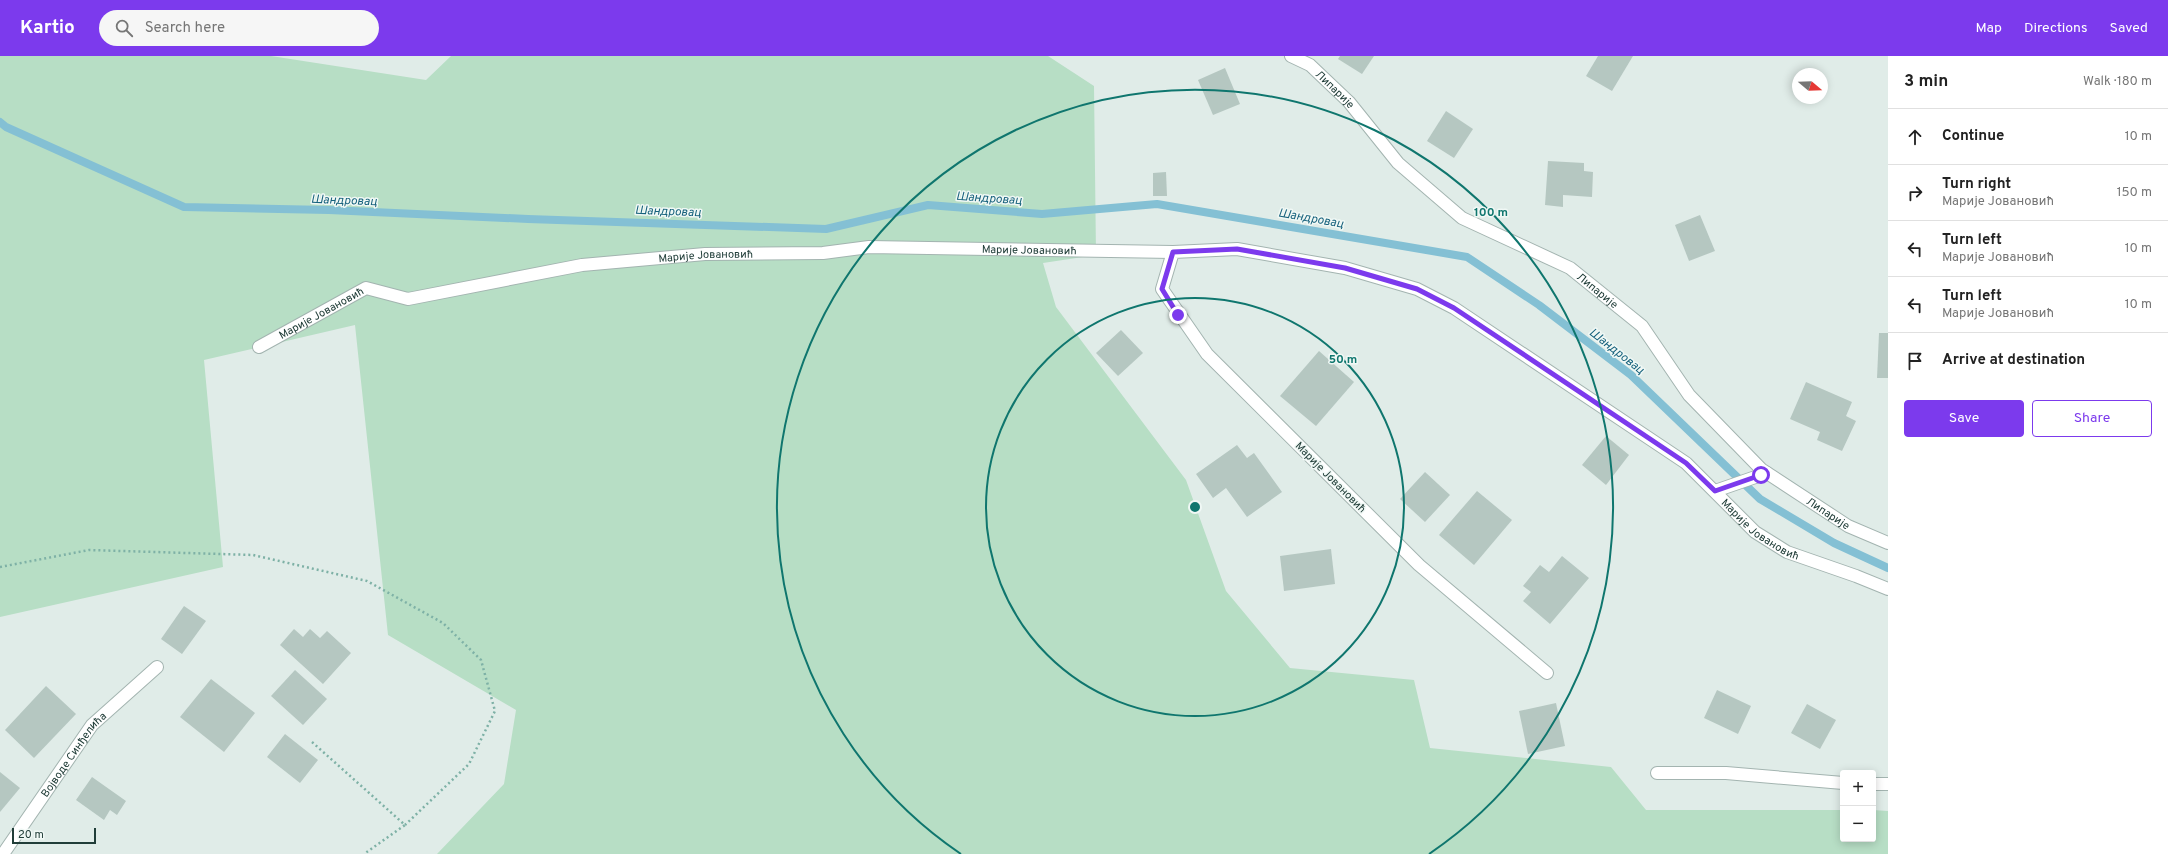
<!DOCTYPE html>
<meta charset="utf-8">
<style>
:root{--surface:#fff;--page:#f6f6f6;--text:#222;--muted:#767676;--line:#e0e0e0;--accent:#7c3aed}
body{margin:0;font-family:Overpass,sans-serif;background:var(--page);color:var(--text)}
.controls{position:absolute;right:12px;bottom:12px;display:grid;overflow:hidden;border-radius:4px;box-shadow:0 2px 10px #0003}
.controls button{width:36px;height:36px;display:grid;place-items:center;padding:0;border:0;border-bottom:1px solid var(--line);background:var(--surface);color:var(--text);font:20px sans-serif}
.compass{position:absolute;left:1792px;top:12px;width:36px;height:36px;border-radius:50%;background:var(--surface);box-shadow:0 2px 10px #0003;rotate:109deg}
.scale{position:absolute;left:12px;bottom:10px;width:84px;box-sizing:border-box;padding-left:4px;border:2px solid #203d38;border-top:0;font-size:11px;line-height:14px;white-space:nowrap;color:#203d38;-webkit-text-stroke:3px #f0f8f5;paint-order:stroke}
.stop{position:absolute;width:12px;height:12px;margin:-9px;border:3px solid #7c3aed;border-radius:50%;background:#fff}
.stop.end{background:#7c3aed;border-color:#fff;box-shadow:0 1px 4px #0008}
.list{margin:0;padding:0;list-style:none}
h2{display:flex;justify-content:space-between;align-items:center;height:52px;margin:0;padding:0 16px;font-size:17px}
h2 small{font-size:13px;font-weight:400;color:var(--muted)}
.list li{display:grid;grid-template-columns:26px 1fr auto;gap:12px;align-items:center;box-sizing:border-box;height:56px;padding:0 16px;border-top:1px solid var(--line)}
.list b{display:block;font-size:15px;white-space:nowrap}
.list p{margin:0;font-size:13px;white-space:nowrap;color:var(--muted)}
.list em{font-size:13px;font-style:normal;color:var(--muted)}
.actions{display:flex;gap:8px;padding:12px 16px}
.actions a{flex:1;padding:9px 0;border:1px solid var(--accent);border-radius:4px;text-align:center;font-size:14px;color:var(--accent)}
.actions .main{background:var(--accent);color:#fff}
.icon{flex:none;width:22px;height:22px;fill:none;stroke:currentColor;stroke-width:2;stroke-linecap:round;stroke-linejoin:round}
.map{position:relative;flex:none;width:1888px;height:798px;overflow:hidden}
header{display:flex;align-items:center;gap:24px;box-sizing:border-box;height:56px;padding:0 20px;background:var(--accent);color:#fff}
header strong{font-size:19px}
nav{display:flex;gap:22px;margin-inline-start:auto;font-size:14px}
.search{width:280px;height:36px;background:var(--page);display:flex;align-items:center;gap:10px;box-sizing:border-box;padding:0 14px;border-radius:22px;color:var(--muted);font-size:15px}
main{display:flex}
aside{flex:1;background:var(--surface)}
.map>svg:first-child{display:block}
.green{fill:#b7dec5}
.lines{fill:none;stroke-linecap:round;stroke-linejoin:round}
.stream{stroke:#84c0d4;stroke-width:8}
.building{fill:#b5c7c1}
.street-casing{stroke:#a3b4b0;stroke-width:14}
.path{stroke:#7eb1a6;stroke-width:2.5;stroke-dasharray:2 3;stroke-linecap:butt}
.street{stroke:#fff;stroke-width:12}
.route{stroke:#7c3aed;stroke-width:5}
.ring{fill:none;stroke:#0f766e;stroke-width:2}
.labels{text-anchor:middle;stroke-width:3;stroke-linejoin:round;paint-order:stroke}
.street-label{font-size:11px;fill:#203d38;stroke:#f0f8f5}
.water-label{font-size:12px;font-style:italic;fill:#16617c;stroke:#f0f8f5}
.centre{fill:#0f766e;stroke:#f0f8f5;stroke-width:2}
.ring-label{font-size:12px;text-anchor:middle;font-weight:bold;fill:#0f766e;stroke:#f0f8f5;stroke-width:3;stroke-linejoin:round;paint-order:stroke}
</style>
<header>
<strong>Kartio</strong>
<div class="search"><svg class="icon" aria-label="search" viewBox="0 0 24 24"><circle cx="10" cy="10" r="6"/><path d="M15 15l6 6"/></svg>Search here</div>
<nav><a>Map</a><a>Directions</a><a>Saved</a></nav>
</header>
<main>
<div class="map">
<svg width="1888" height="798" viewBox="0 0 1888 798">
<rect width="100%" height="100%" fill="#e0ece8"/>
<polygon class="green" points="0,0 271,0 426,24 451,0 1048,0 1094,30 1096,199 1043,207 1056,251 1186,424 1226,535 1290,612 1414,624 1430,692 1611,711 1646,754 1843,754 1843,783 1873,783 1873,754 1888,755 1888,798 437,798 504,728 516,654 388,579 355,269 204,304 223,511 0,561"/>
<g class="lines">
<polyline class="stream" points="0,66 6,71 184,151 329,154 528,163 826,173 928,149 1042,158 1157,148 1467,201 1539,249 1631,319 1760,443 1834,487 1888,512"/>
</g>
<g class="building">
<polygon points="1340,0 1374,0 1362,18 1338,3"/>
<polygon points="1598,0 1633,0 1612,35 1586,20"/>
<polygon points="1225,12 1240,48 1213,59 1198,24"/>
<polygon points="1446,55 1473,73 1454,102 1427,85"/>
<polygon points="1548,105 1584,107 1584,115 1593,116 1592,141 1563,139 1563,151 1545,149"/>
<polygon points="1166,116 1167,140 1153,140 1153,117"/>
<polygon points="1700,159 1715,195 1689,205 1675,169"/>
<polygon points="1121,274 1143,297 1118,320 1096,297"/>
<polygon points="1879,277 1888,277 1888,322 1877,322"/>
<polygon points="1319,295 1354,326 1316,370 1280,340"/>
<polygon points="1806,326 1852,346 1846,360 1856,365 1842,395 1817,384 1820,376 1790,363"/>
<polygon points="1606,380 1629,399 1606,429 1582,409"/>
<polygon points="1237,389 1247,402 1254,397 1282,436 1247,461 1226,432 1213,442 1196,418"/>
<polygon points="1425,416 1450,439 1425,466 1400,443"/>
<polygon points="1477,435 1512,464 1474,509 1439,479"/>
<polygon points="1331,493 1335,528 1284,535 1280,500"/>
<polygon points="1562,500 1589,522 1550,568 1523,545 1531,536 1523,530 1540,509 1549,516"/>
<polygon points="184,550 206,565 182,598 161,583"/>
<polygon points="294,573 303,581 310,573 320,582 327,575 351,597 323,628 280,589"/>
<polygon points="295,614 327,643 303,669 271,640"/>
<polygon points="211,623 255,657 224,696 180,661"/>
<polygon points="46,630 76,658 34,702 5,674"/>
<polygon points="1717,634 1751,650 1738,678 1704,662"/>
<polygon points="1556,647 1565,690 1528,698 1519,655"/>
<polygon points="1807,648 1836,664 1820,693 1791,677"/>
<polygon points="285,678 318,704 300,727 267,701"/>
<polygon points="0,716 20,732 0,756"/>
<polygon points="92,721 126,745 117,759 110,754 104,764 76,744"/>
</g>
<g class="lines">
<defs>
<g id="street">
<path id="s1" d="M 1291,0 L 1310,9 L 1349,46 L 1398,107 L 1462,162 L 1570,212 L 1642,270 L 1689,339 L 1761,413 L 1848,470 L 1888,487"/>
<path id="s2" d="M 259,291 L 366,232 L 408,243 L 582,209 L 705,198 L 823,197 L 869,191 L 1173,196"/>
<polyline points="1715,435 1767,417"/>
<path id="s3" d="M 1547,617 L 1419,509 L 1207,298 L 1162,233 L 1173,196 L 1237,193 L 1345,212 L 1417,233 L 1454,252 L 1686,407 L 1755,476 L 1787,496 L 1856,520 L 1888,533"/>
<polyline points="1657,717 1726,717 1843,727"/>
<polyline points="1873,728 1888,728"/>
<path id="s4" d="M 3,798 L 92,669 L 157,611"/>
</g>
</defs>
<use href="#street" class="street-casing"/>
<g class="path">
<polyline points="0,511 89,494 253,499 367,525 443,567 481,604 495,655 469,708 405,769"/>
<polyline points="312,686 405,769 364,798"/>
</g>
<use href="#street" class="street"/>
</g>
<g class="lines">
<polyline class="route" points="1178,259 1162,233 1173,196 1237,193 1345,212 1417,233 1454,252 1686,407 1715,435 1761,419"/>
</g>
<g class="ring">
<circle cx="1195" cy="451" r="209"/>
<path d="M961 798A418 418 0 1 1 1429 798"/>
</g>
<g class="labels">
<g class="street-label">
<text dy="4" stroke="none"><textPath href="#s1" startOffset="56">Липарије</textPath></text>
<text dy="4" stroke="none"><textPath href="#s2" startOffset="791">Марије Јовановић</textPath></text>
<text dy="4" stroke="none"><textPath href="#s2" startOffset="467">Марије Јовановић</textPath></text>
<text dy="4" stroke="none"><textPath href="#s1" startOffset="392">Липарије</textPath></text>
<text dy="4" stroke="none"><textPath href="#s2" startOffset="71">Марије Јовановић</textPath></text>
<text transform="translate(1331 421) rotate(45)" y="4">Марије Јовановић</text>
<text dy="4" stroke="none"><textPath href="#s1" startOffset="716">Липарије</textPath></text>
<text dy="4" stroke="none"><textPath href="#s3" startOffset="1254">Марије Јовановић</textPath></text>
<text dy="4" stroke="none"><textPath href="#s4" startOffset="122">Војводе Синђелића</textPath></text>
</g>
<g class="water-label">
<text transform="translate(989 142) rotate(4)" y="4">Шандровац</text>
<text transform="translate(344 144) rotate(2)" y="4">Шандровац</text>
<text transform="translate(668 155) rotate(2)" y="4">Шандровац</text>
<text transform="translate(1311 162) rotate(10)" y="4">Шандровац</text>
<text transform="translate(1617 295) rotate(38)" y="4">Шандровац</text>
</g>
</g>
<circle cx="1195" cy="451" r="6" class="centre"/>
<g class="ring-label">
<text x="1491" y="160">100 m</text>
<text x="1343" y="307">50 m</text>
</g>
</svg>
<div class="controls">
<button>+</button>
<button>−</button>
</div>
<svg class="compass" viewBox="-18 -18 36 36"><path d="M0-13l5 13h-10z" fill="#e53935"/><path d="M0 13l5-13h-10z" fill="#767676"/></svg>
<div class="scale">20 m</div>
<div class="stop" style="left:1761px;top:419px"></div>
<div class="stop end" style="left:1178px;top:259px"></div>
</div>
<aside>
<h2>3 min<small>Walk · 180 m</small></h2>
<ul class="list">
<li><svg class="icon" aria-label="ahead" viewBox="0 0 24 24"><path d="M12 20V5M6 11l6-6 6 6"/></svg><div><b>Continue</b></div><em>10 m</em></li>
<li><svg class="icon" aria-label="right" viewBox="0 0 24 24"><path d="M7 20v-9h11M14 6l5 5-5 5"/></svg><div><b>Turn right</b><p>Марије Јовановић</p></div><em>150 m</em></li>
<li><svg class="icon" aria-label="left" viewBox="0 0 24 24"><path d="M17 20v-9H6M10 6l-5 5 5 5"/></svg><div><b>Turn left</b><p>Марије Јовановић</p></div><em>10 m</em></li>
<li><svg class="icon" aria-label="left" viewBox="0 0 24 24"><path d="M17 20v-9H6M10 6l-5 5 5 5"/></svg><div><b>Turn left</b><p>Марије Јовановић</p></div><em>10 m</em></li>
<li><svg class="icon" aria-label="arrive" viewBox="0 0 24 24"><path d="M6 21V4h12l-3 4 3 4H6"/></svg><div><b>Arrive at destination</b></div></li>
</ul>
<div class="actions"><a class="main">Save</a><a>Share</a></div>
</aside>
</main>
